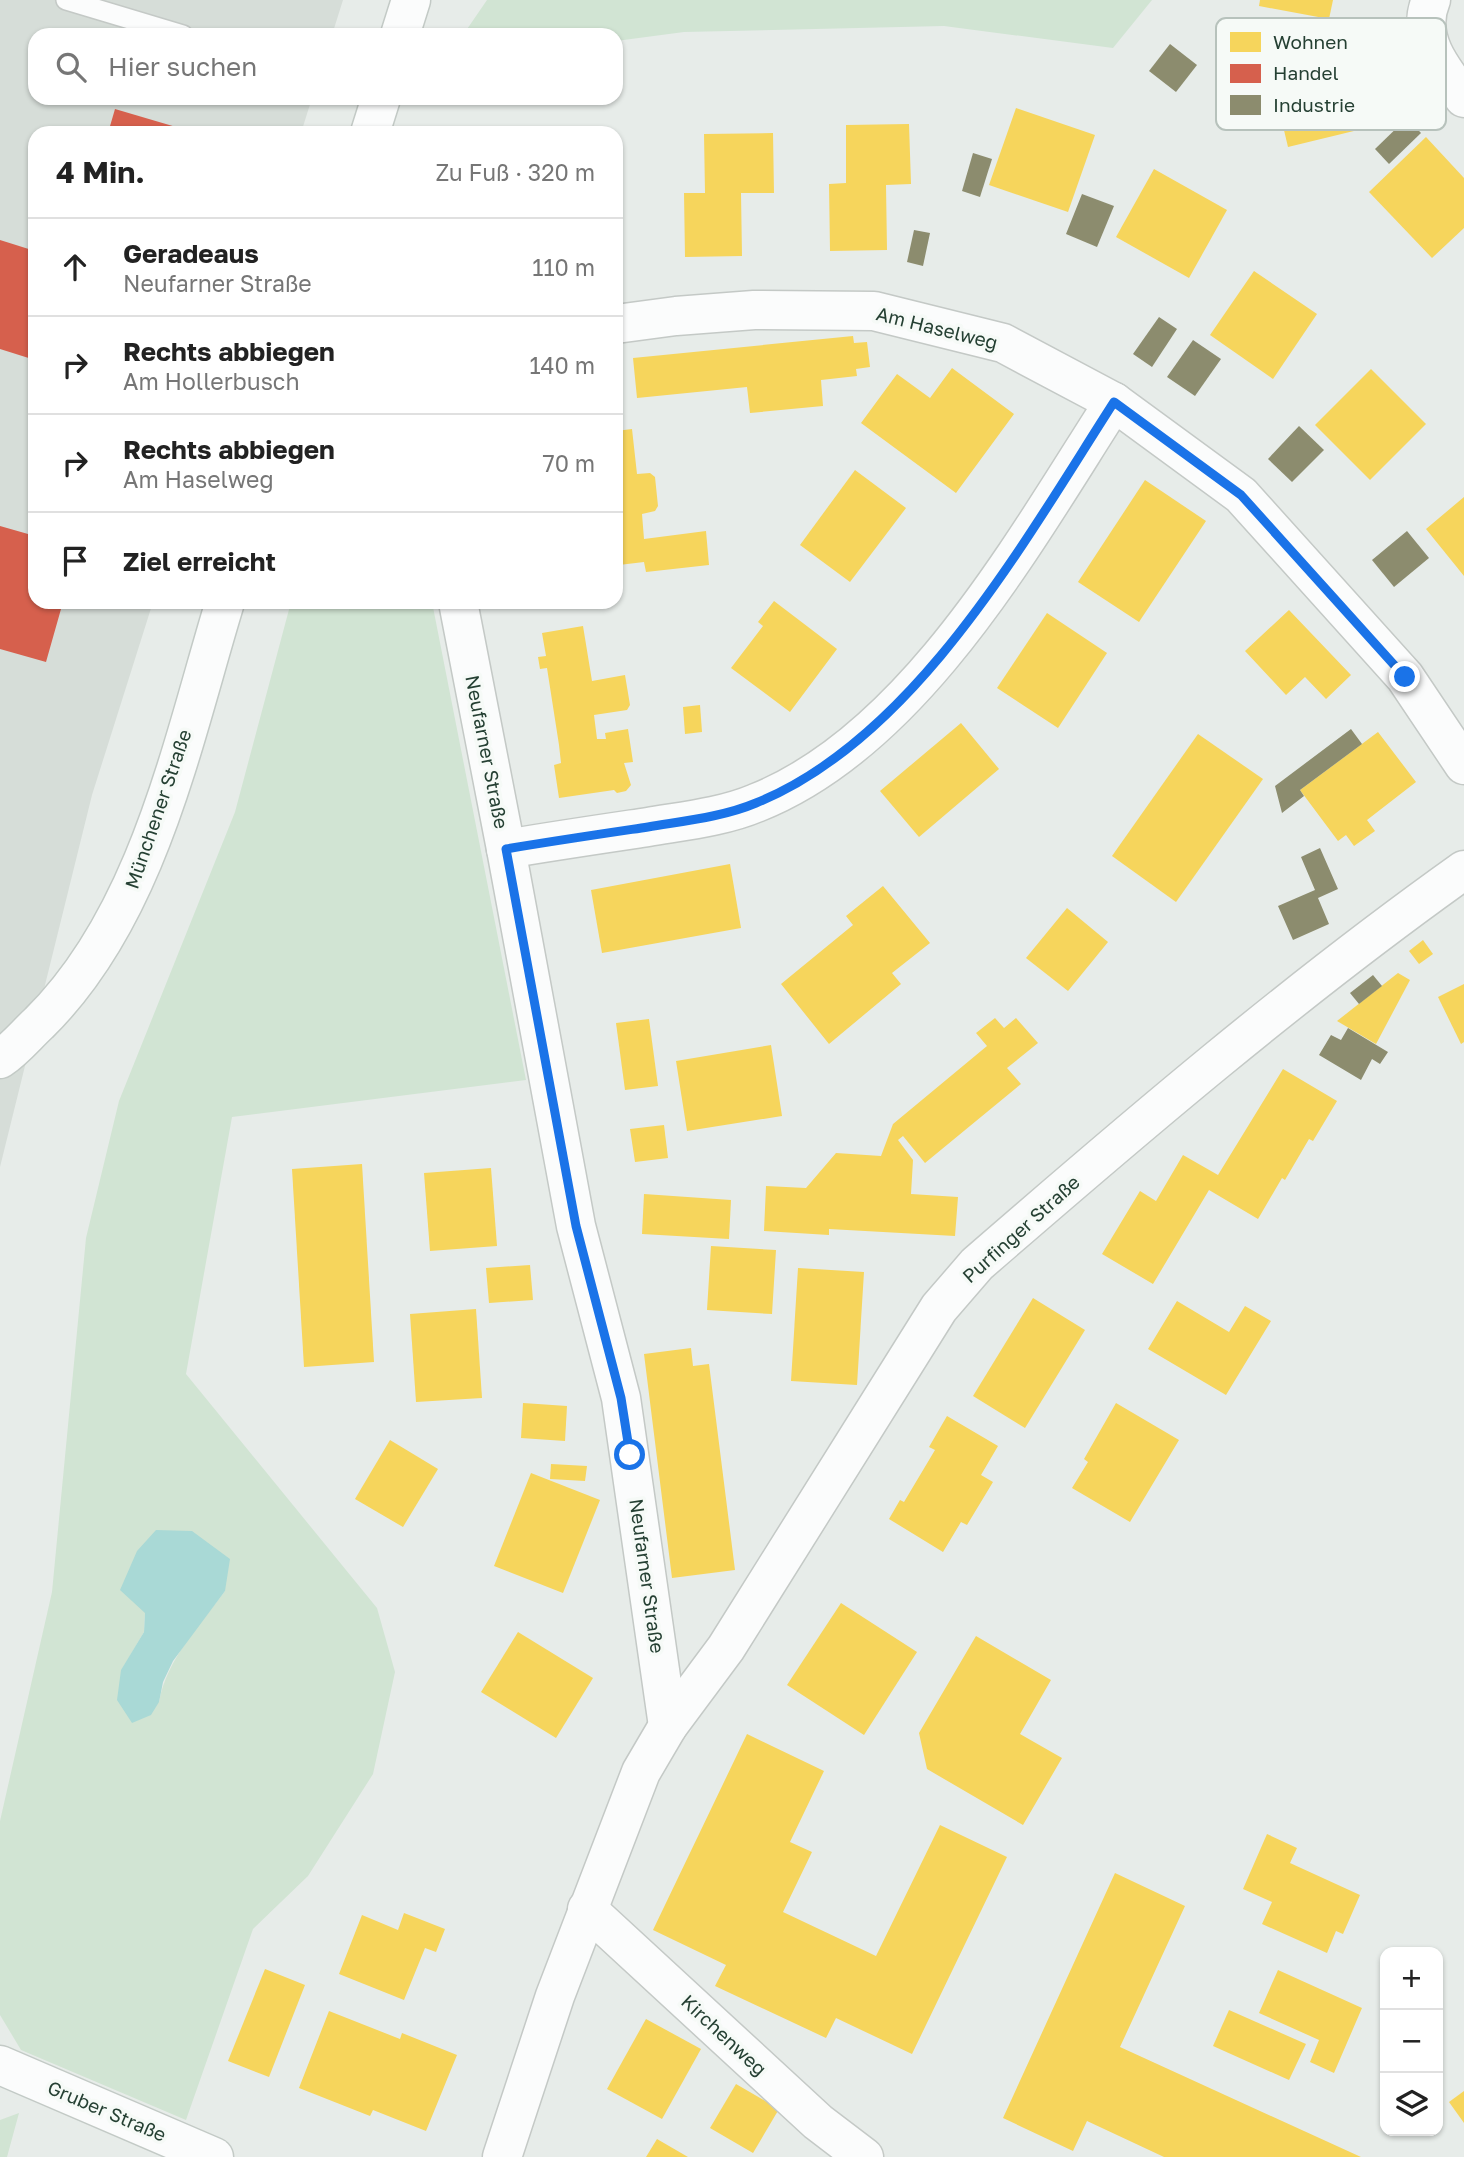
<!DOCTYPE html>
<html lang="de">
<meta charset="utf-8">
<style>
:root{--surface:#fff;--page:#f2f2f2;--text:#222;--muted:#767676;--line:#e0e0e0}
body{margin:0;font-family:"Golos Text",sans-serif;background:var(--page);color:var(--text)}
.controls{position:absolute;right:21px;bottom:21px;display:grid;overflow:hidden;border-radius:14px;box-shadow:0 2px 5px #0004}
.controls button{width:63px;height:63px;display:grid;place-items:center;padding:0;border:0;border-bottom:2px solid var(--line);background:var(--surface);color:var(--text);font:35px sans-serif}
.stop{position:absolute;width:21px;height:21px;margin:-16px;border:5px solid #1a73e8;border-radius:50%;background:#fff}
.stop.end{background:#1a73e8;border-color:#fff;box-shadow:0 2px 7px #0008}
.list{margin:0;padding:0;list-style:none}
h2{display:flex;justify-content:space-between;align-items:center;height:91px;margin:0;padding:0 28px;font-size:30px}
h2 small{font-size:23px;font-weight:400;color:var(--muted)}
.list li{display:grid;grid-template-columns:46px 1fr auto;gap:21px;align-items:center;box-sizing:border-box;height:98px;padding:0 28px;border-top:2px solid var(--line)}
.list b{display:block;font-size:26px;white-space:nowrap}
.list p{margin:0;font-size:23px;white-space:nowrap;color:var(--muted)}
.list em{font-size:23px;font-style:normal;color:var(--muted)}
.icon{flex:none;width:38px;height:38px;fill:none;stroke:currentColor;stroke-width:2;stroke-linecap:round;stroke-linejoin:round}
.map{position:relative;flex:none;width:1464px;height:2157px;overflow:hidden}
.search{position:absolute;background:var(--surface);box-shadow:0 2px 5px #0004;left:28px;top:28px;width:595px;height:77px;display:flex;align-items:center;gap:18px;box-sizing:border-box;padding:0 24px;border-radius:21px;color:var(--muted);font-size:26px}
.panel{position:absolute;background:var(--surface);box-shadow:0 2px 5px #0004;left:28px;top:126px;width:595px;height:483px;border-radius:21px}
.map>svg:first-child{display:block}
.built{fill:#d6ddd8}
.green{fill:#d1e4d3;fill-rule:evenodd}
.water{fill:#a9d9d6}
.homes{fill:#f6d55c}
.shops{fill:#d6604d}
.industry{fill:#8c8c6e}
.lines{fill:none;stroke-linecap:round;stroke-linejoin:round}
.lane-casing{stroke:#c4c9c6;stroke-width:22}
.street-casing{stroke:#c4c9c6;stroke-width:41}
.secondary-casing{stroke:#c3cac6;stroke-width:41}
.lane{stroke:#fbfcfc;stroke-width:19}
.street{stroke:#fbfcfc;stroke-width:38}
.secondary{stroke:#fbfcfc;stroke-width:38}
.route{stroke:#1a73e8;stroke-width:9}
.labels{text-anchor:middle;stroke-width:7;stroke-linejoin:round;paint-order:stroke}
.street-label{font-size:19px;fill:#254033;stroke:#f6faf7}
.key{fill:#f6faf7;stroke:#b7c2bc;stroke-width:2}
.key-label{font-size:19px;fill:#254033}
</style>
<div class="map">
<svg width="1464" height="2157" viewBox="0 0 1464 2157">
<rect width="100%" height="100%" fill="#e7ece9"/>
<polygon class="built" points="0,0 343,0 332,35 35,35 35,98 312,98 301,133 35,133 35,602 153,602 92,795 0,1167"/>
<g class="green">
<polygon points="487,0 1152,0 1113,48 944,26 684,32 616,41 616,35 463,35"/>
<path d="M 291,602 L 432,602 L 526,1080 L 232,1117 L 186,1374 L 377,1608 L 395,1672 L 373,1774 L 308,1876 L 253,1929 L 186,2120 L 21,2050 L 0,2015 L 0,1821 L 52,1592 L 86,1238 L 119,1101 L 235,812 ZM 225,1591 C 199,1626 167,1659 159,1702 L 121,1671 L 144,1632 L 145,1613 Z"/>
<polygon points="19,2113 7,2157 0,2157 0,2120"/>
</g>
<polygon class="water" points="156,1530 192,1531 230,1559 225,1591 173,1661 163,1682 159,1702 151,1715 132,1723 117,1700 121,1670 144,1632 145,1613 120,1590 137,1551"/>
<g class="homes">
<polygon points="1260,0 1333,0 1329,19 1259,6"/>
<polygon points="1343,64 1358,130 1288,147 1272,80"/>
<polygon points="1016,108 1095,135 1068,212 989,185"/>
<polygon points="909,124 911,184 886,185 887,250 830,251 829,184 846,183 846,125"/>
<polygon points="773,133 774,193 741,193 742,256 685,257 684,193 705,193 704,134"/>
<polygon points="1426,137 1464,178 1464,228 1432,258 1369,192"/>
<polygon points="1154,169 1227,210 1189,278 1116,237"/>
<polygon points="1254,271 1317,314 1273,379 1210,335"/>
<polygon points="853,336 854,343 867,342 870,367 856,369 857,376 821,380 823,406 750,413 747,387 637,398 633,358"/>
<polygon points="952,368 1014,414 956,493 861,423 897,374 930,398"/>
<polygon points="1371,369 1426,424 1370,480 1315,425"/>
<polygon points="632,429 637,474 650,473 655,477 658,506 655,511 642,514 644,539 706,531 709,565 646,572 644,562 619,565 619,568 616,573 616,431"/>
<polygon points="855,470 906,508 850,582 800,545"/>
<polygon points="1145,480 1206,521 1139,622 1078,582"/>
<polygon points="1464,497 1464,576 1426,529"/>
<polygon points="774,601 837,649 790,712 731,668 763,626 758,622"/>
<polygon points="1289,610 1351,675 1326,699 1305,677 1286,695 1245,651"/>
<polygon points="1047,613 1107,653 1058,728 997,688"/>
<polygon points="583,626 592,681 625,675 630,705 627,710 594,715 597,739 606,739 605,733 628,729 633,762 624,763 631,785 626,791 617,793 614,790 559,798 554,765 561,763 559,745 547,668 540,669 538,657 546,656 542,633"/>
<polygon points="700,705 702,732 685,734 683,707"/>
<polygon points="961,723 999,769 919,837 880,791"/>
<polygon points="1378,732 1416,782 1367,820 1375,831 1354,846 1346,835 1338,841 1300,790"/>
<polygon points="1198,734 1263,779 1176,902 1112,856"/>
<polygon points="730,864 741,928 602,953 591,890"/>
<polygon points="883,886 930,943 892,973 901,984 829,1044 781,984 853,925 846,916"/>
<polygon points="1067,908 1108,942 1068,991 1026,958"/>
<polygon points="1423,940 1433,954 1419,964 1409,951"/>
<polygon points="1398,973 1410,980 1376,1044 1337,1021"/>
<polygon points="1464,984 1464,1042 1461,1044 1438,997"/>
<polygon points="995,1018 1004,1028 1016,1018 1038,1043 1007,1068 1021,1084 925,1163 903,1136 898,1140 913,1160 911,1194 958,1197 955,1236 829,1229 829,1235 764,1231 766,1186 806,1188 836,1153 881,1156 893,1124 987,1046 976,1033"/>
<polygon points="649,1019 658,1086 625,1090 616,1023"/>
<polygon points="771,1045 782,1116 687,1131 676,1061"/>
<polygon points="1283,1069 1337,1101 1313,1141 1309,1139 1285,1180 1282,1178 1258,1219 1209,1190 1153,1284 1102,1254 1140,1191 1156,1201 1183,1155 1218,1175"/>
<polygon points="664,1125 668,1158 635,1162 630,1129"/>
<polygon points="362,1164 374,1362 304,1367 292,1169"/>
<polygon points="491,1168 497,1246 430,1251 424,1173"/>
<polygon points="644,1194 731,1200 729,1239 642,1234"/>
<polygon points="711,1246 776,1250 772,1314 707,1310"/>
<polygon points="530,1265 533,1300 489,1303 486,1268"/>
<polygon points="798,1268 864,1272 857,1385 791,1381"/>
<polygon points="1033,1298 1085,1330 1025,1428 973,1396"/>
<polygon points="1177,1301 1229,1332 1245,1306 1271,1321 1226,1395 1148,1349"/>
<polygon points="476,1309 482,1398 416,1402 410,1314"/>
<polygon points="691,1348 693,1366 709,1364 735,1570 672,1578 644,1354"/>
<polygon points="523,1403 567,1406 565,1441 521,1438"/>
<polygon points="1116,1403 1179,1440 1130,1522 1072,1488 1088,1462 1084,1459"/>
<polygon points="947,1416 998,1446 981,1475 993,1482 967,1525 961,1522 943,1552 889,1519 900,1500 904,1502 935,1450 929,1447"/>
<polygon points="390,1440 438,1469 403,1527 355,1499"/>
<polygon points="551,1464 587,1466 585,1481 550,1479"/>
<polygon points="531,1473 600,1500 563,1593 494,1566"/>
<polygon points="841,1603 917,1652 864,1735 787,1685"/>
<polygon points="518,1632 593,1678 556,1738 481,1692"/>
<polygon points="976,1636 1051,1680 1020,1734 1062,1758 1023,1825 927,1769 919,1733"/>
<polygon points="747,1734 824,1771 790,1842 812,1852 783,1912 876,1956 940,1825 1007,1857 912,2054 836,2018 826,2038 715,1986 726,1965 653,1930"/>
<polygon points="1267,1834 1297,1848 1290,1863 1360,1895 1343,1934 1336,1931 1327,1953 1262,1924 1272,1902 1243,1889"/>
<polygon points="1115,1873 1185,1906 1120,2047 1361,2157 1164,2157 1087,2121 1073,2151 1003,2118"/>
<polygon points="404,1913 445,1929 436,1952 425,1948 404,2000 339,1974 362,1915 398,1930"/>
<polygon points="265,1969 305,1985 269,2077 228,2061"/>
<polygon points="1278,1970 1362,2008 1334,2073 1310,2062 1319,2040 1259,2013"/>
<polygon points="1229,2010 1306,2044 1289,2080 1213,2046"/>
<polygon points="329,2011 400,2039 402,2033 457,2055 426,2131 373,2110 370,2116 299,2088"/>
<polygon points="646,2019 701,2049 662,2119 607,2089"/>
<polygon points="736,2084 779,2109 753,2153 710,2128"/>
<polygon points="1464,2091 1464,2123 1449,2102"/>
<polygon points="657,2139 688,2157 646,2157"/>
</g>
<g class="shops">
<polygon points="115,109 193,132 193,133 108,133"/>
<polygon points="0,240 35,251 35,360 0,349"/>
<polygon points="0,526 35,536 35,602 63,602 46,662 0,649"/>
</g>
<g class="industry">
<polygon points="1170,44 1197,65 1176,92 1149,71"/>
<polygon points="1407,118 1421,133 1389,164 1375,149"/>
<polygon points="973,153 992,159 980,197 962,191"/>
<polygon points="1082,194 1114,206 1097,247 1066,234"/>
<polygon points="914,230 930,233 923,266 907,262"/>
<polygon points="1159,317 1177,329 1152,367 1133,354"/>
<polygon points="1193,340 1221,359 1195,396 1167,377"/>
<polygon points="1299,426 1324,450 1292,482 1268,459"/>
<polygon points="1407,531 1429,558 1394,587 1372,560"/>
<polygon points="1351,729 1362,744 1300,790 1304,796 1282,813 1275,786"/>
<polygon points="1320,848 1338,889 1318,898 1329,924 1293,940 1278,906 1315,890 1301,857"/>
<polygon points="1373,975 1382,986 1359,1004 1350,993"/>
<polygon points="1348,1028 1388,1052 1380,1064 1372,1059 1361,1080 1319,1055 1331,1035 1341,1040"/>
</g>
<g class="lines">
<defs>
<polyline id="lane" points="66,0 183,35"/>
<g id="street">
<path d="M 1431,0 C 1415,37 1442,70 1464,98"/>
<polyline points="616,324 676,316 754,310 874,311 1003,343 1114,402 1241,495 1405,677 1464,765"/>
<polyline points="458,602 506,849 576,1226 621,1398 668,1726"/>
<path d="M 506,849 C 553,841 601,834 648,827 C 683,821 723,817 756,803 C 915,740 1025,540 1114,402"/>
<polyline points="587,1909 818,2122 864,2157"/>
<path d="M 502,2157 L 555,1996 L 641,1772 L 668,1726 L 726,1648 L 939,1308 L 977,1264 C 1135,1127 1294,991 1464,870"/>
</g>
<g id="secondary">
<polyline points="400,35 411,0"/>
<polyline points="370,133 381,98"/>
<path d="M 0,1059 C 15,1049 26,1035 39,1023 C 148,916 182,743 225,602"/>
<polyline points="0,2065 214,2157"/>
</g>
</defs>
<use href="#lane" class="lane-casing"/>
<use href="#street" class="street-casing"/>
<use href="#secondary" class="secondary-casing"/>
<use href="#lane" class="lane"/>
<use href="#street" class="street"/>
<use href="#secondary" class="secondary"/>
</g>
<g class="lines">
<path class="route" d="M 630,1455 L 621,1398 L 576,1226 L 506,849 C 553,841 601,834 648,827 C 683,821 723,817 756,803 C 915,739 1025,540 1114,402 L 1241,495 L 1405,677"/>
</g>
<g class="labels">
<g class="street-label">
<text transform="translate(937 328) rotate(14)" y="7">Am Haselweg</text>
<text transform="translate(487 752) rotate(79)" y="7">Neufarner Straße</text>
<text transform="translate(158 809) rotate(-71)" y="7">Münchener Straße</text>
<text transform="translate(1021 1229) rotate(-42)" y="7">Purfinger Straße</text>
<text transform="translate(647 1576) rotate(82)" y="7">Neufarner Straße</text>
<text transform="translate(724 2035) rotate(43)" y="7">Kirchenweg</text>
<text transform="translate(107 2111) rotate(23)" y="7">Gruber Straße</text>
</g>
</g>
<rect x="1216" y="18" width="230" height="112" rx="10" class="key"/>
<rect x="1230" y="32" width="31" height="20" fill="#f6d55c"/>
<rect x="1230" y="64" width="31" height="19" fill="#d6604d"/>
<rect x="1230" y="95" width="31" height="20" fill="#8c8c6e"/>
<g class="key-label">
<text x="1273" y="49">Wohnen</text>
<text x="1273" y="80">Handel</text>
<text x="1273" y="112">Industrie</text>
</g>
</svg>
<div class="controls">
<button>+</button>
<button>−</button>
<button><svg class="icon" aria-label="layers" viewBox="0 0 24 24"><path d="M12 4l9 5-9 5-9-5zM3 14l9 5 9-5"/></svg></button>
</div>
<div class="stop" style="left:630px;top:1455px"></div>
<div class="stop end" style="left:1405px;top:677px"></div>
<div class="search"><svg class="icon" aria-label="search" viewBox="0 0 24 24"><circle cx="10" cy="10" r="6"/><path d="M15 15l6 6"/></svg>Hier suchen</div>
<section class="panel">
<h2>4 Min.<small>Zu Fuß · 320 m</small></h2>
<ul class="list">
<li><svg class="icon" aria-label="ahead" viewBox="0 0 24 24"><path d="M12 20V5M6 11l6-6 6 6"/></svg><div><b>Geradeaus</b><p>Neufarner Straße</p></div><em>110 m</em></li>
<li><svg class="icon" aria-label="right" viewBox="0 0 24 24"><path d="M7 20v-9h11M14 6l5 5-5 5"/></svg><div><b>Rechts abbiegen</b><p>Am Hollerbusch</p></div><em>140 m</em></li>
<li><svg class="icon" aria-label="right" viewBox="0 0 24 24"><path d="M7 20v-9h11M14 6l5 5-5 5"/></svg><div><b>Rechts abbiegen</b><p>Am Haselweg</p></div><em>70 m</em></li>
<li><svg class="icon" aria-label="arrive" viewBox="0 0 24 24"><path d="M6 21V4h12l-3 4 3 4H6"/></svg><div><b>Ziel erreicht</b></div></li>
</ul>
</section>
</div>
